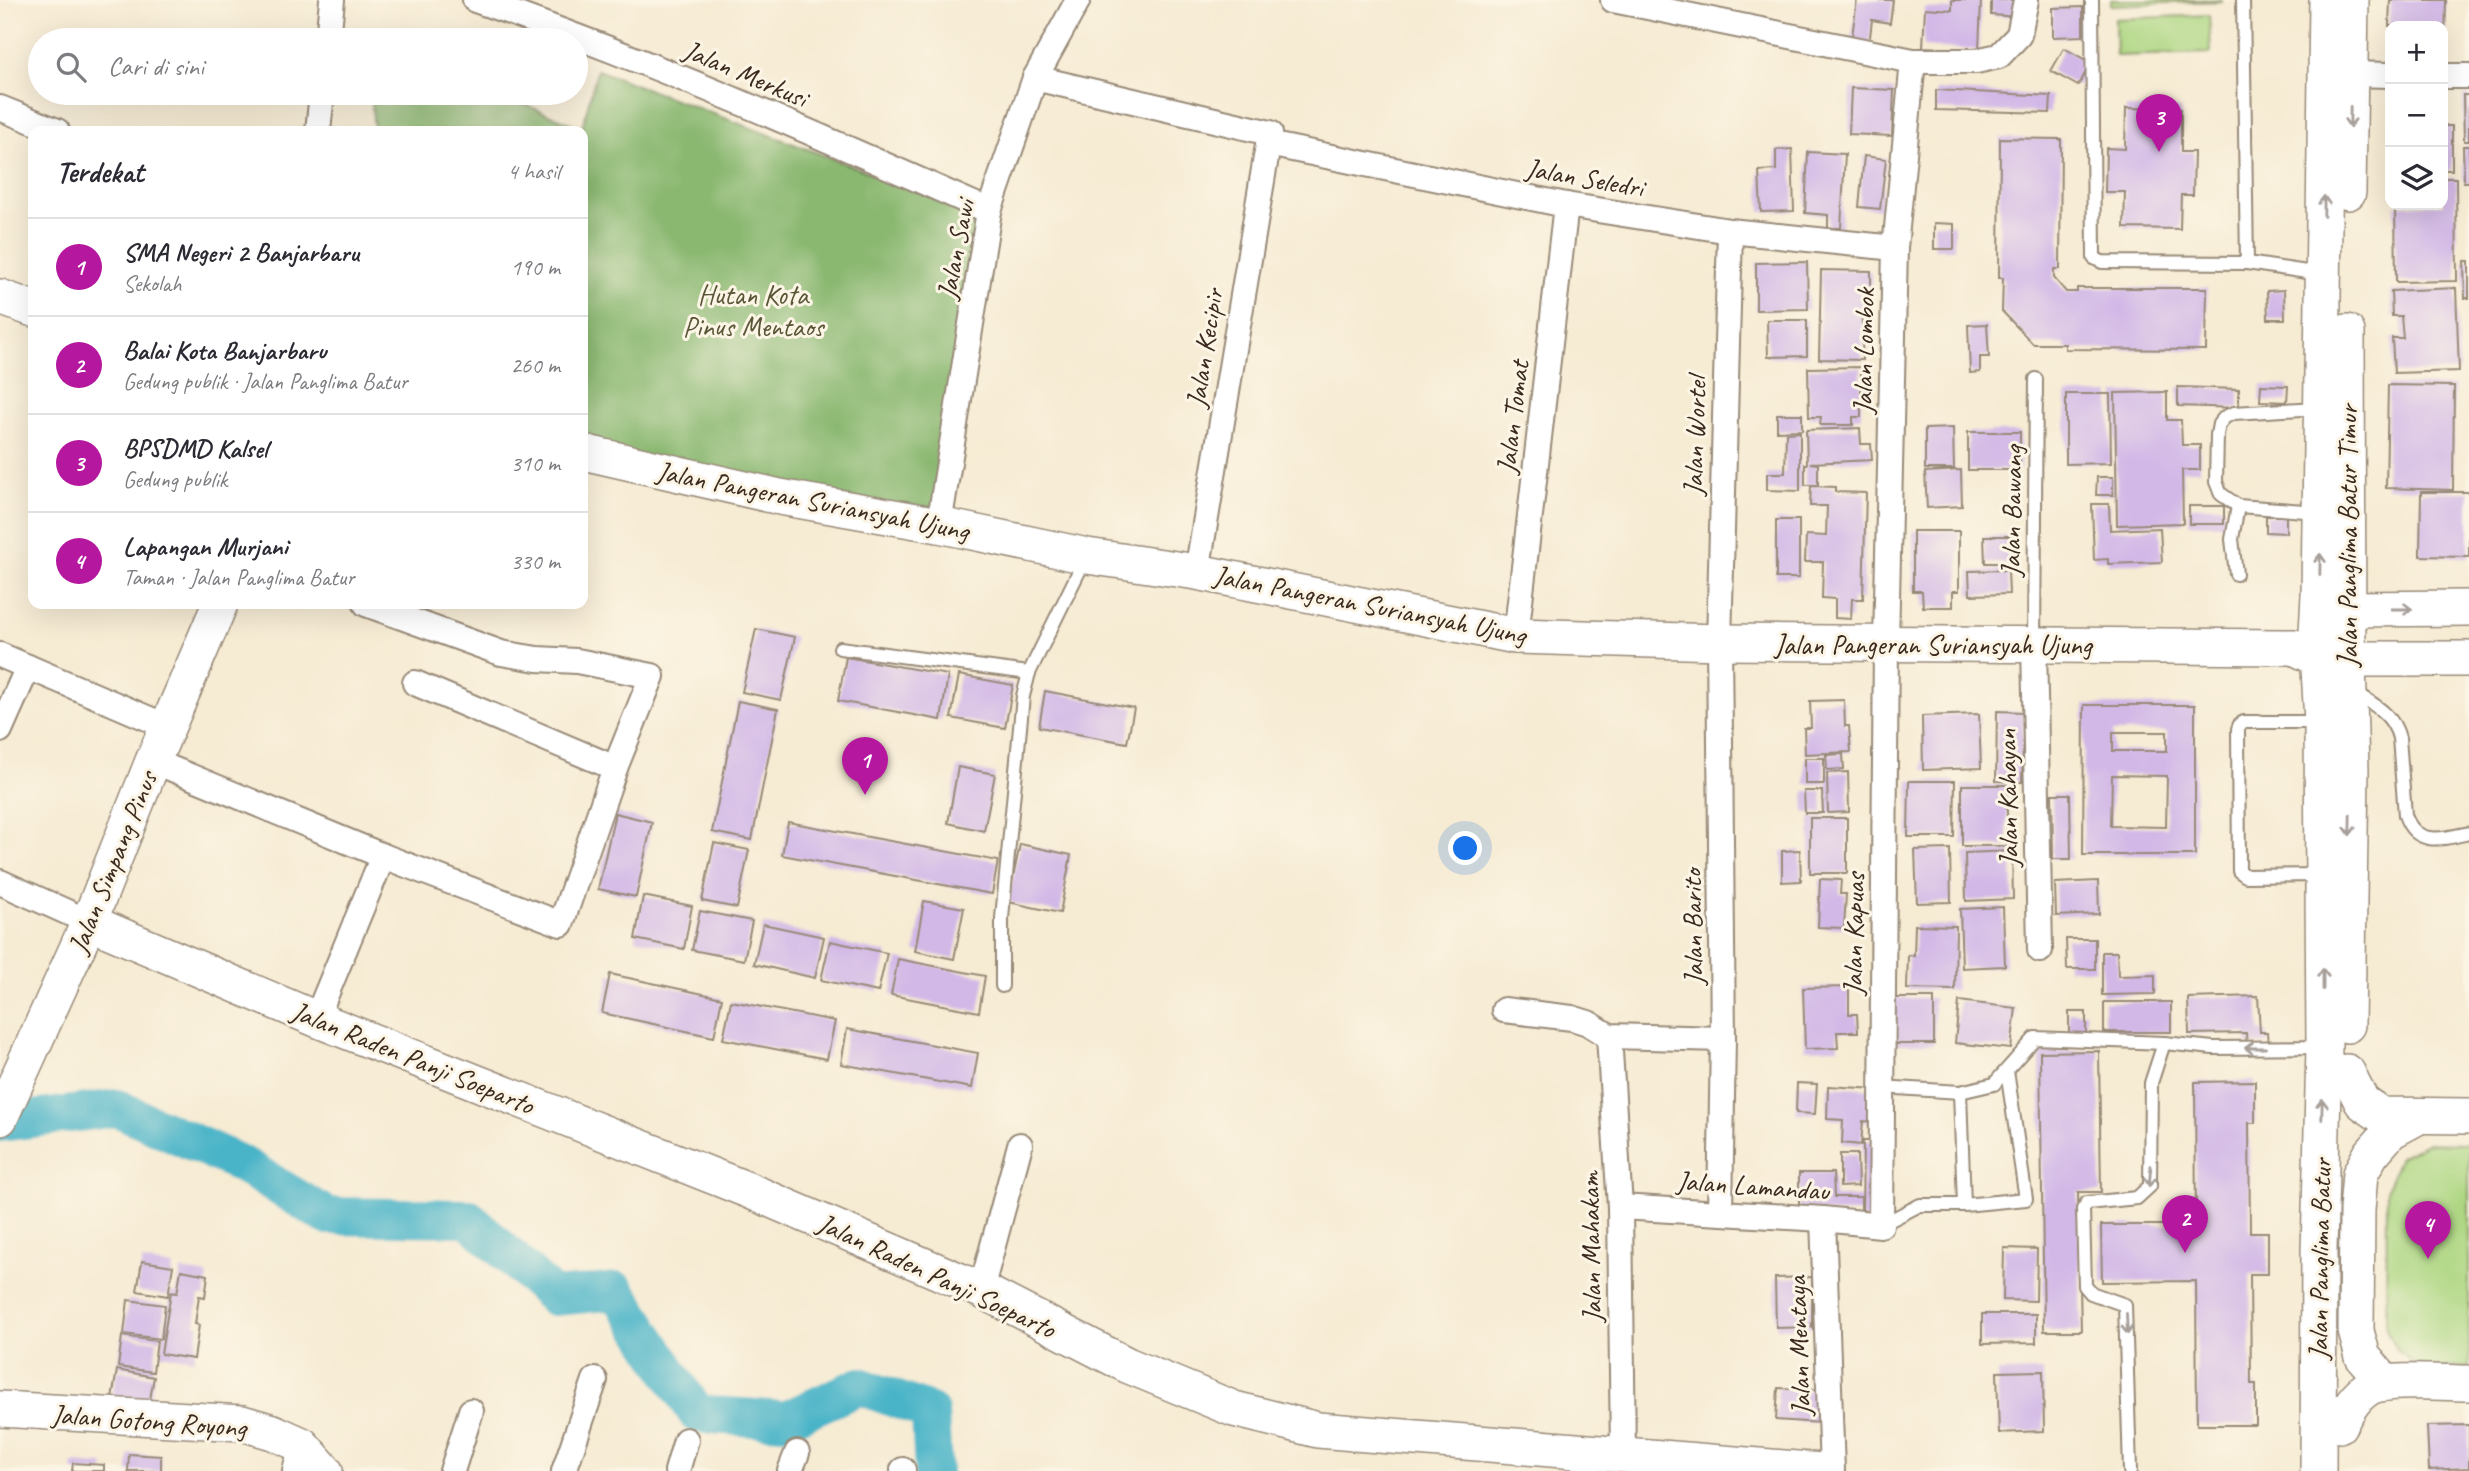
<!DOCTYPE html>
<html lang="id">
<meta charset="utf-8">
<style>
:root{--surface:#fff;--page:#f7f7f7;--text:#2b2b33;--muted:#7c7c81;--line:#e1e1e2;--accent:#b5179e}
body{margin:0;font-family:Caveat,sans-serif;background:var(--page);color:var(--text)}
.controls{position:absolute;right:21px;top:21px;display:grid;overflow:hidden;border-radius:14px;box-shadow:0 7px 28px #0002}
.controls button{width:63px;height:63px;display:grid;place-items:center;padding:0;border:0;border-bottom:2px solid var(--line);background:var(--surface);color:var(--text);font:35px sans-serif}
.you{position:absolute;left:1466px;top:849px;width:24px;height:24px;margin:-18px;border:5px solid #fff;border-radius:50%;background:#1a73e8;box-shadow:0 0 0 10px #1a73e833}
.badge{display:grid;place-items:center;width:46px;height:46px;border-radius:50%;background:var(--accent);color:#fff;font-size:23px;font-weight:700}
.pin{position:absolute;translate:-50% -58px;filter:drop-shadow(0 2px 4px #0008)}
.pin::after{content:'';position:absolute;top:37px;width:24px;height:21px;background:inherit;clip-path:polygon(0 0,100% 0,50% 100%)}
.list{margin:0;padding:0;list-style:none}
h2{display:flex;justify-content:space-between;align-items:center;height:91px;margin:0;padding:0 28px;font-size:30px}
h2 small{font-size:23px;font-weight:400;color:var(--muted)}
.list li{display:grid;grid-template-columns:46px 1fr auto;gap:21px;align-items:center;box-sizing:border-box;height:98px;padding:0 28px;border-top:2px solid var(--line)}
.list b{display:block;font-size:26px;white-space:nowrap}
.list p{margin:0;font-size:23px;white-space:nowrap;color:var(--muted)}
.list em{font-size:23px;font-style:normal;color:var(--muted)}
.icon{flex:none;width:38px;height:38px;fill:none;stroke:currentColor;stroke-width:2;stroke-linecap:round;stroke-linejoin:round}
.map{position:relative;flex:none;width:2469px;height:1471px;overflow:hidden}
.search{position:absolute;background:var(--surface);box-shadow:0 7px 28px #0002;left:28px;top:28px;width:560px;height:77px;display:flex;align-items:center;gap:18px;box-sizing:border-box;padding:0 24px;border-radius:38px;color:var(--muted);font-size:26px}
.panel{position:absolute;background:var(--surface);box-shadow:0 7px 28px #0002;left:28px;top:126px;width:560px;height:483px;border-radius:14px}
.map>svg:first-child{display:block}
.green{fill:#aed783;stroke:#748050;stroke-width:2}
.forest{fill:#8ab871;stroke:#627148;stroke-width:2}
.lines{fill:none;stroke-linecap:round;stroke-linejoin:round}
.river{stroke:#4ab4c8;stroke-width:38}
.building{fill:#d2b8e7;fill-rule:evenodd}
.lane-casing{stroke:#988a78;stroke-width:16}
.street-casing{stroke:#988a78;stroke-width:28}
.secondary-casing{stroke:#988a78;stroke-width:38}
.lane{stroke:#fff;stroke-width:12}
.street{stroke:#fff;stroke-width:24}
.secondary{stroke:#fff;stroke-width:35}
.oneway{stroke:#a79f9a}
.labels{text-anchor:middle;stroke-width:6;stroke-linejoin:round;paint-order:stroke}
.street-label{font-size:28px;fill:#3b2a1e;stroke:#fcf5e5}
.park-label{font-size:28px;fill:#585537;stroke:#fcf5e5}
</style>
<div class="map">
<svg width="2469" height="1471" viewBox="0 0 2469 1471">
<rect width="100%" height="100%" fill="#fcf5e5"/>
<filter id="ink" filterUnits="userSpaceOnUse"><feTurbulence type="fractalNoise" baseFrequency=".0143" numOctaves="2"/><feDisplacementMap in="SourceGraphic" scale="14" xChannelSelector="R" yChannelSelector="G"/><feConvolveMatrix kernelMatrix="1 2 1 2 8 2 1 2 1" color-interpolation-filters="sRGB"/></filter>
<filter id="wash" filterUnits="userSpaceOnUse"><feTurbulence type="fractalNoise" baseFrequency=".00686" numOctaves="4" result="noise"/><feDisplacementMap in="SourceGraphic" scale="28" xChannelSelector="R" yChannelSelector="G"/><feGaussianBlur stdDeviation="1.57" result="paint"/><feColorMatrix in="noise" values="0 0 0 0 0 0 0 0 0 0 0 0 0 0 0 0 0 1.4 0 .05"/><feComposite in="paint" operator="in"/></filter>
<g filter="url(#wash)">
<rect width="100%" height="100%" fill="#f6ebd3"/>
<g class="green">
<polygon points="2111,0 2222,0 2222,1 2111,5"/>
<polygon points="2209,15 2211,53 2116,56 2115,19"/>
<polygon points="2426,1143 2469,1144 2469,1367 2421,1368 2397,1351 2386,1329 2387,1189 2400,1157"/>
</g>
<polygon class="forest" points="597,70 985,216 935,516 583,445 583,131 374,131 371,93 497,93 582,128"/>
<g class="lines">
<polyline class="river" points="0,1123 117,1108 241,1164 327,1216 468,1218 554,1297 617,1291 697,1414 785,1420 860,1386 930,1412 933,1471"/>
</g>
<g id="blocks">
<g class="building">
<polygon points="1857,0 1893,0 1890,23 1872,20 1869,45 1851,43"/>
<polygon points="1952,0 1981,0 1979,50 1923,47 1925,8 1952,10"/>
<polygon points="1991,0 2020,0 2019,17 1991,15"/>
<polygon points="2390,0 2446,0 2445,44 2443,44 2443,26 2389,26"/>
<polygon points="2083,7 2083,36 2053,37 2053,8"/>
<polygon points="2064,48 2091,63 2078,86 2051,71"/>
<polygon points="1851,88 1894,90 1892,136 1849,134"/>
<polygon points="1936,90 2051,96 2050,113 1936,110"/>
<polygon points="2463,95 2469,95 2469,141 2464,141"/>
<polygon points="2126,108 2181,109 2181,152 2194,152 2193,195 2181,195 2180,229 2124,228 2125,192 2105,192 2106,148 2125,149"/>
<rect x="2443" y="126" width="9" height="44"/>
<polygon points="2000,138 2061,139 2060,269 2054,269 2054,278 2066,292 2077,292 2077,288 2207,288 2206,350 2065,349 2065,344 2033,344 2002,311 2003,278 1999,278"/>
<polygon points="2463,146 2469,146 2469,182 2464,182"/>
<polygon points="1792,149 1794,211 1761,212 1759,171 1776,170 1776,150"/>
<polygon points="1808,152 1845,154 1841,228 1828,228 1828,215 1805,213"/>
<polygon points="1864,156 1886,159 1880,209 1859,207"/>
<polygon points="2443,178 2456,178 2457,281 2396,282 2395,205 2443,205"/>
<polygon points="1934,223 1954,224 1954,249 1934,249"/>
<polygon points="2464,261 2469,261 2469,298 2465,298"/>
<polygon points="1807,262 1808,309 1756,310 1756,263"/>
<polygon points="1821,270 1871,271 1871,310 1863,310 1862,360 1819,359"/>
<polygon points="2456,288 2459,371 2394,373 2392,338 2403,338 2401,316 2392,316 2391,291"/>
<polygon points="2284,290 2285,319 2268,319 2267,291"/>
<polygon points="1767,320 1807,320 1807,356 1768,357"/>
<polygon points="1987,324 1989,357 1980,357 1980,372 1970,373 1968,325"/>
<polygon points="1861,367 1861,417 1853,417 1853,425 1820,425 1821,417 1809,417 1808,368"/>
<polygon points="2261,385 2288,386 2287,402 2260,401"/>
<polygon points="2388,385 2454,386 2453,490 2386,488"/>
<polygon points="2178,387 2239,389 2239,408 2178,406"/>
<polygon points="2167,392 2167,420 2181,420 2182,445 2200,445 2200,470 2182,470 2183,523 2117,525 2115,393"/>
<polygon points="2066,394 2110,394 2111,463 2066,464"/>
<polygon points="1777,414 1802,414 1802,430 1777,431"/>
<polygon points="1860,428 1861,444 1871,444 1872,460 1810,463 1818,464 1818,485 1805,485 1805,464 1807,464 1806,430"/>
<polygon points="1953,428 1954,469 1925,469 1925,429"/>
<polygon points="1800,432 1800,491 1767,490 1767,473 1785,473 1786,433"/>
<rect x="1968" y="432" width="52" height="38"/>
<polygon points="1961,470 1962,506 1927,508 1925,472"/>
<polygon points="2097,477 2113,477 2113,495 2096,495"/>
<polygon points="1811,486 1835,487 1835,492 1866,493 1863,599 1852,599 1851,619 1835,618 1835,599 1822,598 1823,562 1805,562 1806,535 1826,536 1827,506 1810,506"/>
<polygon points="2421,492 2469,492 2469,557 2420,556"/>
<polygon points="2092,504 2109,504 2110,530 2160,528 2162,562 2108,564 2108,559 2094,560"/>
<rect x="2189" y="506" width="35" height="18"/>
<polygon points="2266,516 2286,516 2286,533 2266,532"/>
<rect x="1776" y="520" width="23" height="58"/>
<polygon points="1913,531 1959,531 1959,591 1953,591 1953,607 1923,607 1922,591 1913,591"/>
<polygon points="1984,536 2012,536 2012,563 1985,563"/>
<polygon points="2008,570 2009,594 1970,595 1969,571"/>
<polygon points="756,629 795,637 781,700 742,692"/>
<polygon points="846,657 948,675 941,720 838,701"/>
<polygon points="959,675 1013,685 1005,728 951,718"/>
<polygon points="1045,691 1134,708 1127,743 1039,727"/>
<polygon points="1844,700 1845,726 1849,726 1851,752 1805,754 1804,728 1811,728 1810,701"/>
<polygon points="738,701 778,709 752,840 712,832"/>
<path d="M 2084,705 L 2195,705 L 2195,855 L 2083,855 ZM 2113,732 L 2167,732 L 2167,751 L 2113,751 ZM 2112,775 L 2167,776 L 2166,827 L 2111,826 Z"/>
<polygon points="1997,711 2024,712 2022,782 1996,781"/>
<polygon points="1979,714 1981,768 1923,770 1922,716"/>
<polygon points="1843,754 1844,769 1827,770 1826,755"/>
<rect x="1805" y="758" width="19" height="26"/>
<polygon points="958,767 995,774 984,831 948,823"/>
<polygon points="1848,772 1849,812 1828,813 1827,773"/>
<polygon points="1909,781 1955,781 1954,837 1908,837"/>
<rect x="1962" y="785" width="45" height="61"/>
<polygon points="1804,791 1822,791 1823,813 1805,813"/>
<polygon points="2052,794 2070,794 2071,859 2053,859"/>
<polygon points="615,813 652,822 636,897 598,889"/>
<rect x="1810" y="818" width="37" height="55"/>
<polygon points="788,822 998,861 992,894 782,855"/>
<polygon points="714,843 749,850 737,908 702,901"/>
<polygon points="1020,844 1071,855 1060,913 1008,902"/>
<polygon points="1950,849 1951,902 1917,903 1915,850"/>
<polygon points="1800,850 1801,881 1782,882 1782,851"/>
<polygon points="2012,851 2013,899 1966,901 1965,853"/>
<polygon points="1820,879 1841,880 1840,894 1846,894 1844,928 1818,927"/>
<polygon points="2098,881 2099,914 2056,916 2055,883"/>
<polygon points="643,896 692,906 684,949 635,939"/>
<polygon points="924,901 964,908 954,959 915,951"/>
<polygon points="2003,907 2005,966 1962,968 1960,909"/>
<polygon points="700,911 752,921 744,960 692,950"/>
<polygon points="763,924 824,937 815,978 754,964"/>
<polygon points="1915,925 1956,926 1955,990 1907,989 1908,955 1914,956"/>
<polygon points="2066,939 2095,939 2095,969 2067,969"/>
<polygon points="830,941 887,953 878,992 821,980"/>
<polygon points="2102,952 2117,952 2118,976 2155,975 2155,994 2102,995"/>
<polygon points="898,959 985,976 979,1012 891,995"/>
<polygon points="610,974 722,998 714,1037 602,1013"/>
<polygon points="1849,987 1849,1014 1857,1014 1858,1032 1837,1032 1838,1048 1805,1049 1803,988"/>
<polygon points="2258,996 2260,1032 2267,1032 2268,1044 2247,1045 2246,1033 2189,1034 2188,998"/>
<polygon points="1891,998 1934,998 1934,1044 1892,1044"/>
<polygon points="731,1001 835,1021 827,1059 723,1039"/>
<polygon points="1959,1001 2016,1008 2011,1049 1955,1043"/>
<rect x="2104" y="1002" width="67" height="30"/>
<rect x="2069" y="1012" width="17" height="23"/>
<polygon points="847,1029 978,1053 972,1088 841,1064"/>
<polygon points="2099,1051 2101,1192 2078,1192 2081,1331 2044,1331 2040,1052"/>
<polygon points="2255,1081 2255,1123 2249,1123 2250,1232 2268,1232 2268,1274 2250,1274 2251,1384 2256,1384 2256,1425 2197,1425 2196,1281 2102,1282 2101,1225 2196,1225 2195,1082"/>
<polygon points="1797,1083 1817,1084 1815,1114 1796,1113"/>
<polygon points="1828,1086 1876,1089 1874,1122 1863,1121 1861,1145 1842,1143 1843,1120 1827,1119"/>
<polygon points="1863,1141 1877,1141 1876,1219 1862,1219"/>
<polygon points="1840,1154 1857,1154 1858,1186 1840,1187"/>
<polygon points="1799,1173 1833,1173 1834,1197 1861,1197 1861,1213 1799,1213"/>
<polygon points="2004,1248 2037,1249 2036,1301 2003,1300"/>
<polygon points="142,1261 173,1266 168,1296 137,1291"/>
<polygon points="181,1270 208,1275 205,1297 199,1296 195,1324 199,1325 194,1359 161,1354 171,1292 177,1293"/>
<polygon points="1812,1277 1812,1327 1776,1328 1775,1278"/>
<polygon points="128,1300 165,1305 161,1339 124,1334"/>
<polygon points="1982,1314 2036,1314 2036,1343 1982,1344"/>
<polygon points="122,1336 157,1341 153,1372 118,1367"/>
<polygon points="117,1370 154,1377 147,1416 110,1410"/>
<polygon points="2043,1371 2044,1431 1999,1433 1997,1372"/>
<polygon points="1778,1388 1823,1390 1821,1423 1776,1420"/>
<polygon points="2469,1425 2469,1468 2429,1470 2427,1426"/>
<polygon points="129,1454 161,1456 161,1471 128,1471"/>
<polygon points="73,1463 104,1465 104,1471 72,1471"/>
</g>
</g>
</g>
<g filter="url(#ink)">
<use href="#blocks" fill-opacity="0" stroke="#988a78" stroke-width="2"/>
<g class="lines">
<defs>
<g id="lane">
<polyline points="2092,0 2094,258 2102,262 2247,263 2320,274"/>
<polyline points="2243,0 2247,263"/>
<polyline points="2318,408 2234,413 2225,417 2219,424 2217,435 2216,482 2221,494 2238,506 2318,512"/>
<polyline points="2236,574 2232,539 2238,506"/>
<polyline points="2034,644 2036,379"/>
<polyline points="840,648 1029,673"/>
<path d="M 2354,691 C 2374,705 2393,714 2399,738 L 2405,815 C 2416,847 2442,839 2469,833"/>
<polyline points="2319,875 2246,876 2239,871 2238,729 2240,724 2244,722 2321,722"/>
<polyline points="1002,986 1002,918 1023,696 1029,673 1085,559"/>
<polyline points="1881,1087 1960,1092 1994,1084 2035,1038 2164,1043"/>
<polyline points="1960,1092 1964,1205"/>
<polyline points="1881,1225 1920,1205 1964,1205 2026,1199 2007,1071"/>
<polyline points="2130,1471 2125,1305 2091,1293 2085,1286 2083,1209 2087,1203 2137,1198 2150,1186 2151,1083 2164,1043 2213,1048 2323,1047"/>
</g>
<g id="street">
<path d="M 475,0 C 650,60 820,136 989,211"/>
<polyline points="1613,0 1913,61 1976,61 1999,56 2019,35 2026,0"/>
<polyline points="328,40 332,0"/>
<polyline points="2351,74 2390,75"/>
<polyline points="2443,76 2469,76"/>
<polyline points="1035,78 1270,133 1197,572"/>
<polyline points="0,108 57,131"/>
<polyline points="318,131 322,93"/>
<polyline points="1268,144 1566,205 1730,231 1895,248"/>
<polyline points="939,525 989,211 1035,78 1078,0"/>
<polyline points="1516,636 1566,205"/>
<polyline points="2034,644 2040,950"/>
<polyline points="0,655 168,727"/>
<polyline points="415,683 615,768"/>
<polyline points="0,730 28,667"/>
<polyline points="153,761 383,856 561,924 615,768 652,676 577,661 537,659 501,653 366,604"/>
<polyline points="0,882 89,922"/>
<polyline points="1504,1010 1572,1018 1588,1023 1609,1036 1723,1039"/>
<polyline points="316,1019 383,856"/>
<polyline points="1609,1036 1620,1207 1623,1456"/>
<polyline points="1620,1207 1823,1219 1881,1225 1886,643 1895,248 1913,61"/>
<polyline points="1720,1212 1723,1039 1719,642 1730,231"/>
<polyline points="1823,1219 1832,1471"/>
<polyline points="981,1290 1020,1145"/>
<polyline points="295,1471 302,1445"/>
<polyline points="452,1471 471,1411"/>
<polyline points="564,1471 595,1380"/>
<polyline points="677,1471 686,1440"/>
<polyline points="790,1471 797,1453"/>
<polyline points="903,1471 903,1470"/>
</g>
<g id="secondary">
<polyline points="2348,192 2351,0"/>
<polyline points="0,297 33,309"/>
<polyline points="2347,332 2348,659 2351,771 2347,1025"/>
<polyline points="583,452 780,497 939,525 1087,556 1197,572 1516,636 1719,642 2281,647 2294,647 2319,659 2469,659"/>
<polyline points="2330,623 2348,609 2469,608"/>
<polyline points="89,922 316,1019 748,1190 981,1290 1127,1365 1234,1409 1318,1430 1822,1471"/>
<polyline points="2347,1072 2362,1102 2381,1115 2469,1116"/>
<polyline points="0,1118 89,922 153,761 220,604"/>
<polyline points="2386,1383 2363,1357 2356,1331 2357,1210 2360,1174 2371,1154 2391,1131 2417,1117"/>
<polyline points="0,1409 242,1423 273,1432 302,1445 325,1471"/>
<path d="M 2339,1425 C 2347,1411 2355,1395 2370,1387 C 2389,1378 2446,1383 2469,1383"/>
<polyline points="2318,1471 2319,1252 2324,1047 2322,722 2317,633 2319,595 2327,0"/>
</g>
</defs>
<use href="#lane" class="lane-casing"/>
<use href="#street" class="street-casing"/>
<use href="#secondary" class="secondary-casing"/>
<use href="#lane" class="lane"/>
<use href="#street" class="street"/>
<use href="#secondary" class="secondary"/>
</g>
<defs><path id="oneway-shaft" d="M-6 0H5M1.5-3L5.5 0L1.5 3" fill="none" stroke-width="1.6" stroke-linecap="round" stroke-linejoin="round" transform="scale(1.75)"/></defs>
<g class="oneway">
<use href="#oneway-shaft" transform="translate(2350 117) rotate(91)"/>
<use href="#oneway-shaft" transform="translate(2324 206) rotate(-89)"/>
<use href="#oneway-shaft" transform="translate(2320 564) rotate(-89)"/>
<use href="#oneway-shaft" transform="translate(2402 609)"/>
<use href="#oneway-shaft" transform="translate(2350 825) rotate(91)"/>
<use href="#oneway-shaft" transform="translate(2323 979) rotate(-90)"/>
<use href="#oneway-shaft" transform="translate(2255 1048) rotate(180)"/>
<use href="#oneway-shaft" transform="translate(2322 1109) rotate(-89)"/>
<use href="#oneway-shaft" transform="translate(2150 1176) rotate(95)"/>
<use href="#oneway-shaft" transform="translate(2127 1324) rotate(87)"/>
</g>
</g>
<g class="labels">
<g class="street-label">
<text transform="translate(746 73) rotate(23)" y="10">Jalan Merkusi</text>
<text transform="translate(1585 177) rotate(10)" y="10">Jalan Seledri</text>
<text transform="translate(955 249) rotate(-79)" y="10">Jalan Sawi</text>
<text transform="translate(1204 348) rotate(-81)" y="10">Jalan Kecipir</text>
<text transform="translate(1863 351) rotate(-89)" y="10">Jalan Lombok</text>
<text transform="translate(1512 417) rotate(-83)" y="10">Jalan Tomat</text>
<text transform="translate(1694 436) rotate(-88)" y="10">Jalan Wortel</text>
<text transform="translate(813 500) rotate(11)" y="10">Jalan Pangeran Suriansyah Ujung</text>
<text transform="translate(2011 511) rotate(-89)" y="10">Jalan Bawang</text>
<text transform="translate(2347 536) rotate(-90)" y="10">Jalan Panglima Batur Timur</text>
<text transform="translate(1370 604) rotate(11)" y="10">Jalan Pangeran Suriansyah Ujung</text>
<text x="1933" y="654">Jalan Pangeran Suriansyah Ujung</text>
<text transform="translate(2007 798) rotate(-91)" y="10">Jalan Kahayan</text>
<text transform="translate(112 862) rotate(-68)" y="10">Jalan Simpang Pinus</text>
<text transform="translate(1692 927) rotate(-91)" y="10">Jalan Barito</text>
<text transform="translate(1853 934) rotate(-89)" y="10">Jalan Kapuas</text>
<text transform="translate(413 1057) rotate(22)" y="10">Jalan Raden Panji Soeparto</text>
<text transform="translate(1753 1185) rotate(4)" y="10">Jalan Lamandau</text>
<text transform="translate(1590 1247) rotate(-91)" y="10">Jalan Mahakam</text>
<text transform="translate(2319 1259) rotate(-89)" y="10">Jalan Panglima Batur</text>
<text transform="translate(937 1275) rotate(25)" y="10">Jalan Raden Panji Soeparto</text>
<text transform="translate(1798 1346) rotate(-92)" y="10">Jalan Mentaya</text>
<text transform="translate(149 1420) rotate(4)" y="10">Jalan Gotong Royong</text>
</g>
<g class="park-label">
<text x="753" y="304">Hutan Kota<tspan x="753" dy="32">Pinus Mentaos</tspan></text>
</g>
</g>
</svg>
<div class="controls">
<button>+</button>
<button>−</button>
<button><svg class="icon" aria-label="layers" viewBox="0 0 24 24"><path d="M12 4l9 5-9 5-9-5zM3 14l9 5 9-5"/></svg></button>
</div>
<div class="you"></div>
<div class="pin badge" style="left:865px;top:795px">1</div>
<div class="pin badge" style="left:2185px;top:1253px">2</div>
<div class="pin badge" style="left:2159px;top:152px">3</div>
<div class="pin badge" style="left:2428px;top:1259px">4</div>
<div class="search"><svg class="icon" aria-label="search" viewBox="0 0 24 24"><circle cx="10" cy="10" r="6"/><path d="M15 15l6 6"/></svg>Cari di sini</div>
<section class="panel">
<h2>Terdekat<small>4 hasil</small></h2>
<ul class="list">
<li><span class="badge">1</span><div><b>SMA Negeri 2 Banjarbaru</b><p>Sekolah</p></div><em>190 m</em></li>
<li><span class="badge">2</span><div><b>Balai Kota Banjarbaru</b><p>Gedung publik · Jalan Panglima Batur</p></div><em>260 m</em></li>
<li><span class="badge">3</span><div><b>BPSDMD Kalsel</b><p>Gedung publik</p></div><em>310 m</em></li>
<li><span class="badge">4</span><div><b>Lapangan Murjani</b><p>Taman · Jalan Panglima Batur</p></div><em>330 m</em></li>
</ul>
</section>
</div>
